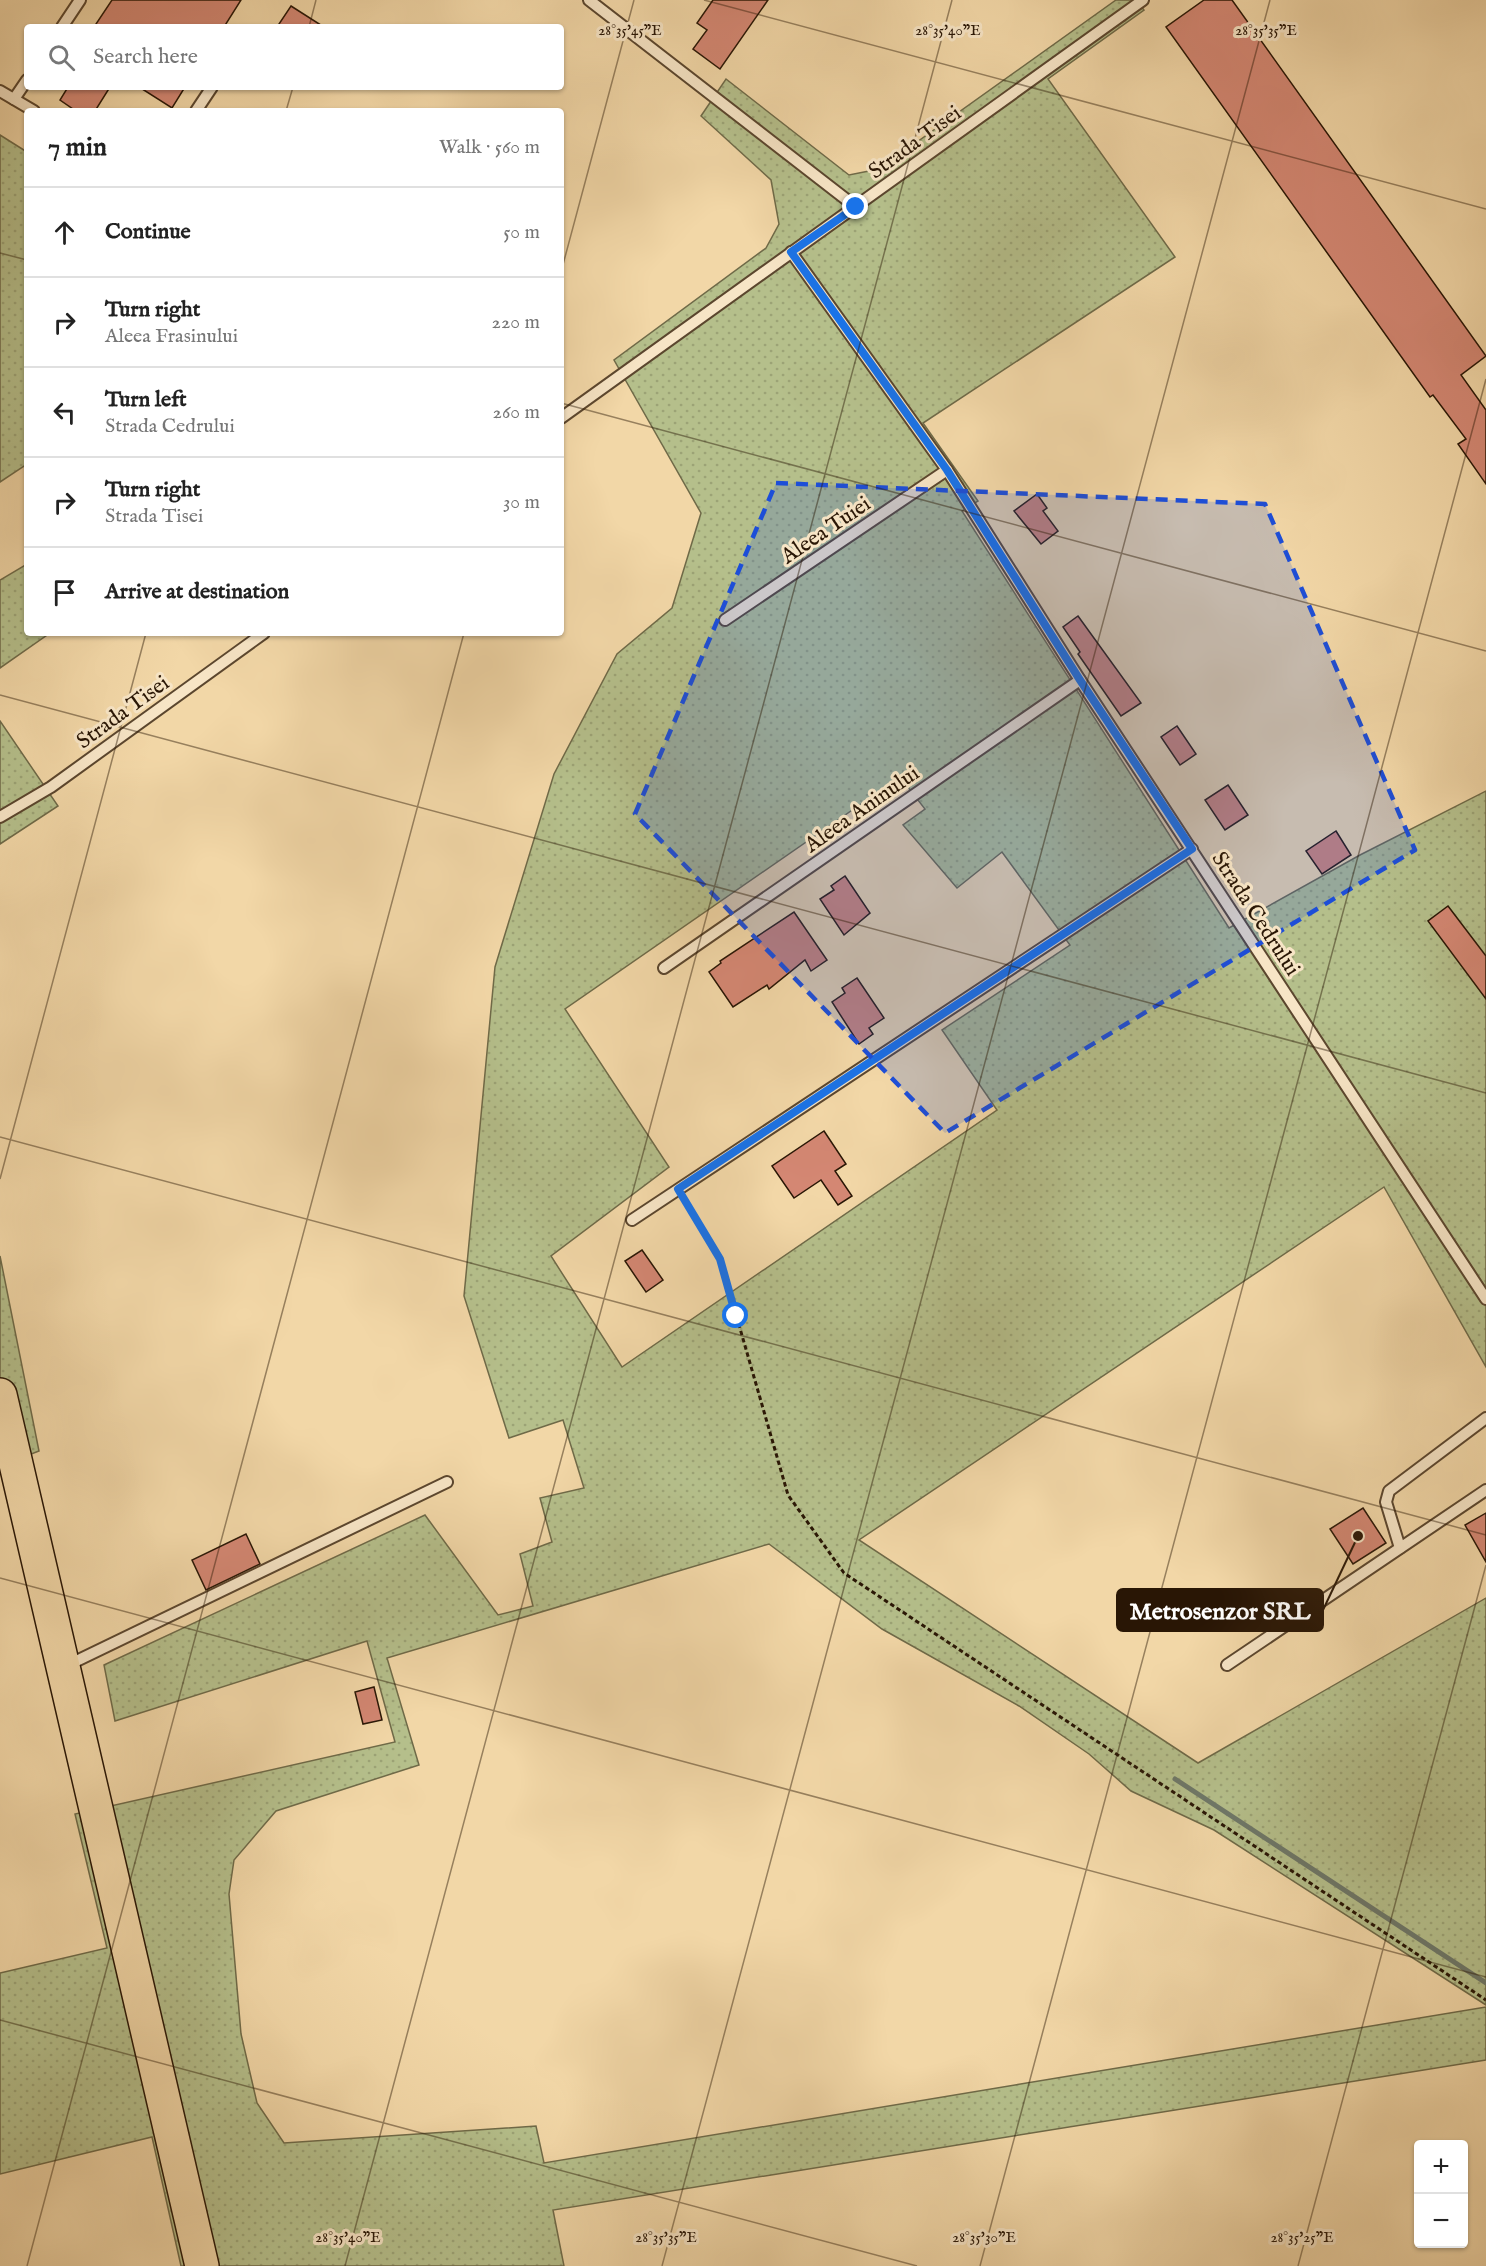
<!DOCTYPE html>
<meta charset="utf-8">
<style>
:root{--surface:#fff;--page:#f6f6f6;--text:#222;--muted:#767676;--line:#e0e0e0}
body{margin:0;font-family:"IM FELL English",serif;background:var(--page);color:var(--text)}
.controls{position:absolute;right:18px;bottom:18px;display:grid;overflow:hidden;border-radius:6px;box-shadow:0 2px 4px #0004}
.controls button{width:54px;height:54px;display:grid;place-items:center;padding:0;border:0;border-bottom:2px solid var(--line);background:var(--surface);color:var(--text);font:30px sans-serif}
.stop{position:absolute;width:18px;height:18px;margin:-14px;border:4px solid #1a73e8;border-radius:50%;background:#fff}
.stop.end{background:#1a73e8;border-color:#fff;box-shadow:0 2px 6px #0008}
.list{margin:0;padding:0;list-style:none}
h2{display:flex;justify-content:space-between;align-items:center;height:78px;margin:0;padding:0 24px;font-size:26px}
h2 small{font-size:20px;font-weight:400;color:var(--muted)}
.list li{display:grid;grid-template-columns:39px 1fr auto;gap:18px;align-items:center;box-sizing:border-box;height:90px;padding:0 24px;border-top:2px solid var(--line)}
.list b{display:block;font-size:22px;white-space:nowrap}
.list p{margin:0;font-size:20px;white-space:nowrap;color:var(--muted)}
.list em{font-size:20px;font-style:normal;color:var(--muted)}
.icon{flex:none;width:33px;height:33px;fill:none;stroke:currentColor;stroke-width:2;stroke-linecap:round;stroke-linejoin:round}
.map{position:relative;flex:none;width:1486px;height:2266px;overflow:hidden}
.search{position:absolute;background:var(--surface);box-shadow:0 2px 4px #0004;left:24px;top:24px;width:540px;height:66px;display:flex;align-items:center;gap:15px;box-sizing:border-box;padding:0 21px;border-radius:6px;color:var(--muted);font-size:22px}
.panel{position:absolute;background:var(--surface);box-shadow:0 2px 4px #0004;left:24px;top:108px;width:540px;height:528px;border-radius:6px}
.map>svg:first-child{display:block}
.grass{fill:url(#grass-dots);stroke:#6f6a48;stroke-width:1.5;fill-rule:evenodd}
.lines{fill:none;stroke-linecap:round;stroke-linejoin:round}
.stream{stroke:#6e7869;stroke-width:5}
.building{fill:#d48773;stroke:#291605;stroke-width:1.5}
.lane-casing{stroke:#5b462e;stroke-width:14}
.primary-casing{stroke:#291605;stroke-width:36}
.path{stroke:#291605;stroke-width:3;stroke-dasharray:4.5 3;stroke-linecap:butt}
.lane{stroke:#f7e5c6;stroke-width:10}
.primary{stroke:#f2d7a7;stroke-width:33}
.route{stroke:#1a73e8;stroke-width:8}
.marked{fill:#1d4ed8;fill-opacity:0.2;stroke:#1d4ed8;stroke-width:4.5;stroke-dasharray:12 8;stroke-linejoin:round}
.ticks{fill:none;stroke:#291605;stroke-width:1.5;stroke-opacity:0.45}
.labels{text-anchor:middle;stroke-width:6;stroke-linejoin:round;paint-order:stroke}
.street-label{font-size:22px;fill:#291605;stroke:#f7e5c6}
.ticks-label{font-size:15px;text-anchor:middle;fill:#291605;stroke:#f7e5c6;stroke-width:6;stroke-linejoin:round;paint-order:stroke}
.leader{fill:none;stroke:#291605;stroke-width:2}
.callout-dot{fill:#291605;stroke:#f7e5c6;stroke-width:2}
.callout{fill:#291605;stroke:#291605;stroke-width:2}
.callout-label{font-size:24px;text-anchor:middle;font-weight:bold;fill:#fff}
</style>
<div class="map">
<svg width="1486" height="2266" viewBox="0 0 1486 2266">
<defs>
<pattern id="grass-dots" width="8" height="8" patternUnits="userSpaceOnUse" patternTransform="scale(1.5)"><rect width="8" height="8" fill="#b5bf8b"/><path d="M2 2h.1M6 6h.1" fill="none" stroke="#9ca376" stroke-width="1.8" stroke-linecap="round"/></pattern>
</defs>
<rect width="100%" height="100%" fill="#f2d7a7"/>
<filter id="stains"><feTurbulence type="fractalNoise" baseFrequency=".00333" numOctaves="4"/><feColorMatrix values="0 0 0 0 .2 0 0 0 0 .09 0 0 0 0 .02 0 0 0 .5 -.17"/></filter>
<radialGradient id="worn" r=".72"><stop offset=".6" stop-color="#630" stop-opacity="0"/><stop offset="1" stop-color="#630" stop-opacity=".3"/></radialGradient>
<g class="grass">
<path d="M 1116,0 L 1136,0 L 1144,10 L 1048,79 L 1175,257 L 923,423 L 978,501 L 962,511 L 1229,928 L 1360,855 L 1486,791 L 1486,1367 L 1384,1187 L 859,1540 L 1198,1763 L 1486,1598 L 1486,2005 L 1214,1830 L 1131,1791 L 1089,1754 L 1019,1706 L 882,1629 L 769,1544 L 387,1658 L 419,1765 L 276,1811 L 234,1860 L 229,1894 L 241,2034 L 257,2103 L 284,2143 L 536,2126 L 544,2163 L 1486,2007 L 1486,2060 L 553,2210 L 564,2266 L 181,2266 L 152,2137 L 0,2174 L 0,1973 L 107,1948 L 75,1814 L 395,1742 L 367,1641 L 115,1721 L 104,1665 L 425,1515 L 498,1615 L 533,1606 L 520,1554 L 552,1542 L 540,1498 L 584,1488 L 563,1420 L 509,1438 L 464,1296 L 495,967 L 554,774 L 617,654 L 672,608 L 701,513 L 614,360 L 766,248 L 779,224 L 771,180 L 701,116 L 726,79 L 849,175 L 879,169 ZM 900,777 L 925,809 L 903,825 L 957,888 L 1002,852 L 1070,945 L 942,1030 L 997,1110 L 622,1367 L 551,1256 L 669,1167 L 565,1009 Z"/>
<polygon points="0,135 27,152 27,464 0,482"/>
<polygon points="27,564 27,633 50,633 0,668 0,580"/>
<polygon points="0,721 58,806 0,844"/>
<polygon points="0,1256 39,1451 0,1466"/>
</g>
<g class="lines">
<polyline class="stream" points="1175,1779 1486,1983"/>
</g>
<g class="building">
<polygon points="112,0 241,0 224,27 94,27"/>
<polygon points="713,0 768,0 720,69 693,49 707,30 697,23"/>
<polygon points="1204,0 1232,0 1486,356 1461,375 1486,410 1486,484 1458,444 1466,439 1433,395 1430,397 1166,27"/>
<polygon points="291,6 324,27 277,27"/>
<polygon points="68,87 110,87 95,111 76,111 60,100"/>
<polygon points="139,87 185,87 172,108"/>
<polygon points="1037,494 1047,508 1043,511 1058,531 1041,544 1014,511"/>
<polygon points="1078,616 1141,703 1121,716 1078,654 1080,652 1063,627"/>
<polygon points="1177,726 1196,754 1180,765 1161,737"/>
<polygon points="1228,785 1248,815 1225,830 1205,800"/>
<polygon points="1336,831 1351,855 1322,874 1306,851"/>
<polygon points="845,876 870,913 844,935 820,899 834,890 831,886"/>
<polygon points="1448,906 1486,956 1486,999 1428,921"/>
<polygon points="794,912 827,960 811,971 805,960 769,989 767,985 733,1007 709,972 721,963 720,961"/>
<polygon points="857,978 884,1018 869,1028 873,1034 859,1044 832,1002 845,993 842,988"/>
<polygon points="824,1131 846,1164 835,1171 852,1196 838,1205 821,1180 794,1198 772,1166"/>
<polygon points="642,1250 663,1280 646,1292 625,1261"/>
<polygon points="1363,1508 1386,1543 1353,1564 1330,1529"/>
<polygon points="1486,1513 1486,1562 1465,1525"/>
<polygon points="246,1534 260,1564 206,1590 192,1560"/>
<polygon points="374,1687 382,1720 363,1724 355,1692"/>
</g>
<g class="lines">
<defs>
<g id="lane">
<polyline points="589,0 856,207"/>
<polyline points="62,27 80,0"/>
<polyline points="0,91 34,111"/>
<polyline points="14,99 27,80"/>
<polyline points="196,111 212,87"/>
<polyline points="791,252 947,470 1080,680 1486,1299"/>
<polyline points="561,418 1143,0"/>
<polyline points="725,620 947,470"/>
<polyline points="0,817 51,787 264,633"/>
<polyline points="664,968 1080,680"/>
<polyline points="632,1220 1192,849"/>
<polyline points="1400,1548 1386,1502 1389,1491 1486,1418"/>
<polyline points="1227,1665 1486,1490"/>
<polyline points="66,1666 447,1482"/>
</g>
<polyline id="primary" points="0,1395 202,2266"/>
</defs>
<use href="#lane" class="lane-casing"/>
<use href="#primary" class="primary-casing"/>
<polyline class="path" points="685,1201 720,1259 788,1495 844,1573 1486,2000"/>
<use href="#lane" class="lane"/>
<use href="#primary" class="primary"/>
</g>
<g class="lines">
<polyline class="route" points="736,1316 720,1259 678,1189 1192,849 1080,680 947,470 791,252 856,207"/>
</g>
<path class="marked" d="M 776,483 L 1265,504 L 1415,850 L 945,1133 L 635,814 Z"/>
<path class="ticks" d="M 704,0 L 1486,209M 309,27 L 316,0M 286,111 L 293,87M 0,253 L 27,260M 561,272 L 634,0M 561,403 L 1486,651M 0,695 L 1486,1093M 0,1137 L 1486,1535M 0,1179 L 146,633M 0,1578 L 1486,1977M 0,2020 L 917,2266M 27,2266 L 464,633M 345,2266 L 952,0M 662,2266 L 1270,0M 980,2266 L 1486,379M 1298,2266 L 1486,1565"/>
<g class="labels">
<g class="street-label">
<text transform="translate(914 141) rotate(-36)" y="8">Strada Tisei</text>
<text transform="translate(825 529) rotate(-34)" y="8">Aleea Tuiei</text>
<text transform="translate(122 711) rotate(-36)" y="8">Strada Tisei</text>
<text transform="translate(861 808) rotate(-35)" y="8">Aleea Aninului</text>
<text transform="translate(1257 913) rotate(57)" y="8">Strada Cedrului</text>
</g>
</g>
<g class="ticks-label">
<text x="630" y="35">28°35'45"E</text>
<text x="948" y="35">28°35'40"E</text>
<text x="1266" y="35">28°35'35"E</text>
<text x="348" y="2242">28°35'40"E</text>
<text x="666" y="2242">28°35'35"E</text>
<text x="984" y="2242">28°35'30"E</text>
<text x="1302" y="2242">28°35'25"E</text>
</g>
<path class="leader" d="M1358 1536L1323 1610"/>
<circle class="callout-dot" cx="1358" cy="1536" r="6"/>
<rect class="callout" x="1117" y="1589" width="206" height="42" rx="6"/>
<g class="callout-label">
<text x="1220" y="1619">Metrosenzor SRL</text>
</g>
<rect width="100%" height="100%" filter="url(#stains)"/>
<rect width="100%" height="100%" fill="url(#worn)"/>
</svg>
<div class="controls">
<button>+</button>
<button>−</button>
</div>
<div class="stop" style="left:736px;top:1316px"></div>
<div class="stop end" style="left:856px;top:207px"></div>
<div class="search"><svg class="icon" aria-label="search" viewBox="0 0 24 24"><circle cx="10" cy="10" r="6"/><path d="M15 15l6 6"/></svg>Search here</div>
<section class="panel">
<h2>7 min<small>Walk · 560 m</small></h2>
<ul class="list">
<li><svg class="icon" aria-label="ahead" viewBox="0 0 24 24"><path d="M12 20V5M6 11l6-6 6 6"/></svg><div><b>Continue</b></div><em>50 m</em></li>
<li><svg class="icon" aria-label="right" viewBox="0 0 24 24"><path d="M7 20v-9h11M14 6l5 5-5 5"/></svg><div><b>Turn right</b><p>Aleea Frasinului</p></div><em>220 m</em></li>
<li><svg class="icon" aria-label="left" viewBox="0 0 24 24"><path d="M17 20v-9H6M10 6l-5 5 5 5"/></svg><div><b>Turn left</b><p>Strada Cedrului</p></div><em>260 m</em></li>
<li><svg class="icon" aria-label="right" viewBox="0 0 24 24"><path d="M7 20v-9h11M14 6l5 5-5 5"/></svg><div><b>Turn right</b><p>Strada Tisei</p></div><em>30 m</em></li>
<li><svg class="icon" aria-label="arrive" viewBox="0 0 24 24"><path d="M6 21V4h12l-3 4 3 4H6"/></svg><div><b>Arrive at destination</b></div></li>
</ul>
</section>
</div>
